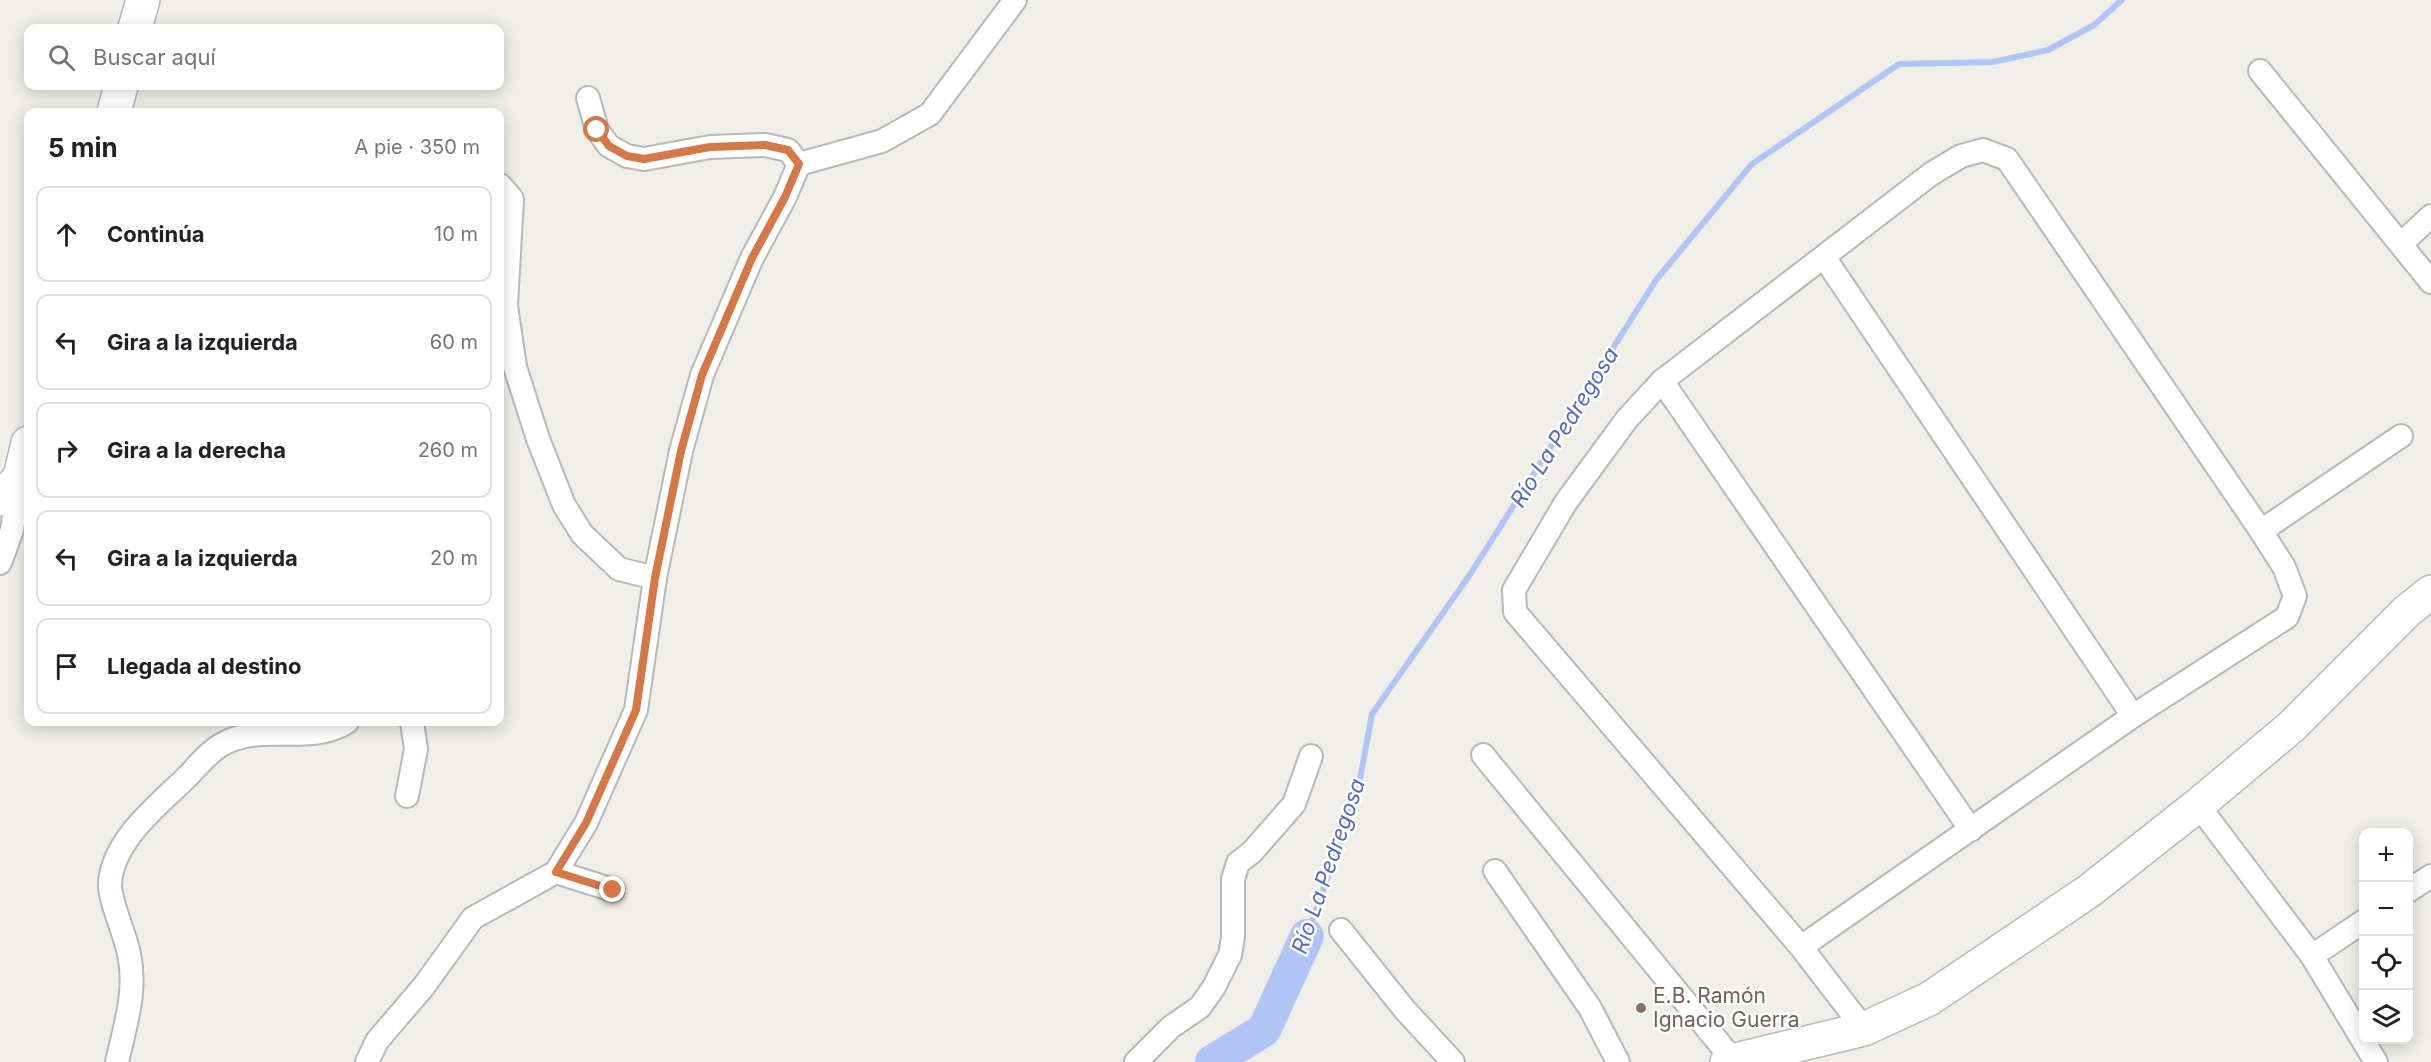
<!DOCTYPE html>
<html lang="es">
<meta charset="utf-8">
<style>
:root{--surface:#fff;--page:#f6f6f6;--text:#202124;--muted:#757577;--line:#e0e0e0}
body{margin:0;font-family:Inter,sans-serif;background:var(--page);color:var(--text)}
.controls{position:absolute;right:18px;bottom:18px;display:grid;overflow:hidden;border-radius:12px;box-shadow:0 3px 15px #0003}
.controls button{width:54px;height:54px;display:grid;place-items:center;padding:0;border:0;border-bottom:2px solid var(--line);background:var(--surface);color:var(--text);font:30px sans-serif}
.stop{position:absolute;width:18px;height:18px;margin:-14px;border:4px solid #d67846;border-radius:50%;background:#fff}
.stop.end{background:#d67846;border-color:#fff;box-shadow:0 2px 6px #0008}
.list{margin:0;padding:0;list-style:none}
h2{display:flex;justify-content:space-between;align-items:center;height:78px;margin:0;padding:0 24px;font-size:26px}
h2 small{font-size:20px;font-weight:400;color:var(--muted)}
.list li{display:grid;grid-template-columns:39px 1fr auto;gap:18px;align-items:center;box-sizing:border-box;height:96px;margin:0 12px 12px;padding:0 12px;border:2px solid var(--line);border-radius:12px}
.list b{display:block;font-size:22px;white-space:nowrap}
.list em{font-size:20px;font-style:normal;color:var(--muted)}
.icon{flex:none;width:33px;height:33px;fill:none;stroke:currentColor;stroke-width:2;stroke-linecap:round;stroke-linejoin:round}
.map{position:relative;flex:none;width:2431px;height:1062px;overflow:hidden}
.search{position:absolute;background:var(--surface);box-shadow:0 3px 15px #0003;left:24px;top:24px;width:480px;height:66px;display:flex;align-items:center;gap:15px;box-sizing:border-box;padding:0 21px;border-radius:12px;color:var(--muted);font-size:22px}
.panel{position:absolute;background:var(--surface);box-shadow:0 3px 15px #0003;left:24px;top:108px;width:480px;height:618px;border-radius:12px}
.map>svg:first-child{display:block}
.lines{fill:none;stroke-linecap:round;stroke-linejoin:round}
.stream{stroke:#b0c5f6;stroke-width:6}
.river{stroke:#b0c5f6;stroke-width:34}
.street-casing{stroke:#b7b7bc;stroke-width:26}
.secondary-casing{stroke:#b8b9bf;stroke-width:36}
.street{stroke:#fff;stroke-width:22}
.secondary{stroke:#fff;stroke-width:33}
.route{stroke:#d67846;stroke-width:8}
.education-dot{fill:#8d6e63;stroke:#fff;stroke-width:2}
.labels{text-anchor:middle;stroke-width:5;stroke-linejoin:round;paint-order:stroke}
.education-label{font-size:21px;fill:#785e54;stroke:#fff;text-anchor:start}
.water-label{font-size:22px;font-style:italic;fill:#556ab7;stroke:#fff}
</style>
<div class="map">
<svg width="2431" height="1062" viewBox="0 0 2431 1062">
<rect width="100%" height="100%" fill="#efefe7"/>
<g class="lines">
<polyline class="stream" points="1307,936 1358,790 1372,714 1471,573 1656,280 1752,164 1899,64 1993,62 2048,50 2094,25 2122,0"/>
<polyline class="river" points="1212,1062 1264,1030 1307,936"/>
<defs>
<g id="street">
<polyline points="2260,71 2431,282"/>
<polyline points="588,98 597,130 609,146 627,156 644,159 710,147 765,145 788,150 799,164"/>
<polyline points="500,185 512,199 506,306 515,367 538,439 564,505 582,534 619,569 655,578 681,451 702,375 752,258 785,197 799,164 882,141 930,114 1015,0"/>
<polyline points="2402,243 2431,216"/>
<polyline points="1824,257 2133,716"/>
<polyline points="1662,381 1971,830"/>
<polyline points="2261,531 2401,436"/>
<polyline points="0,563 12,530 20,478"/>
<polyline points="1483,755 1733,1060"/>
<polyline points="407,796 416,749 412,722"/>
<polyline points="2198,805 2312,956 2376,1062"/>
<polyline points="1495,871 1590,1008 1618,1062"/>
<polyline points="556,872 613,890"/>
<polyline points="2408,891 2431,876"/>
<polyline points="1341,930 1405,1010 1453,1062"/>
<polyline points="1801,947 2133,716 2287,617 2295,596 2284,567 2261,531 2007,159 1983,150 1961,156 1931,174 1662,381 1627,419 1566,502 1514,590 1515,612 1801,947 1864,1029"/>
<polyline points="2312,956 2364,921"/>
<path d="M 117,1062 C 125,1026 137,991 129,954 C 126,937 109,899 110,884 C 112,841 158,805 186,778 C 197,767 209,751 223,744 C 261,722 310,746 347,722"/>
<polyline points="367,1062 377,1041 424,986 473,918 556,872 586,823 636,710 655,578"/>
<polyline points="1136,1062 1171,1027 1200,1007 1214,987 1230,955 1233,937 1233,879 1238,863 1252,852 1294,804 1311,756"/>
</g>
<g id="secondary">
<polyline points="135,28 143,0"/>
<polyline points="114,112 121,86"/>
<polyline points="0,499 20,477 28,443"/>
<polyline points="1727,1062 1864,1029 1929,999 2089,891 2198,805 2291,727 2407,611 2431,592"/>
</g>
</defs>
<use href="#street" class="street-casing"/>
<use href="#secondary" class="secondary-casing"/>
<use href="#street" class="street"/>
<use href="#secondary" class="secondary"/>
</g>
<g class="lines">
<polyline class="route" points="597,130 609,146 627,156 644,159 710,147 765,145 788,150 799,164 785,197 752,258 702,375 681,451 655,578 636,710 586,823 556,872 613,890"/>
</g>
<circle class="education-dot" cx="1641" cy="1008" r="6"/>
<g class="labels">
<g class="education-label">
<text x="1653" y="1003">E.B. Ramón<tspan x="1653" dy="24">Ignacio Guerra</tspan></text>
</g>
<g class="water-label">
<text transform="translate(1564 427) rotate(-58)" y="8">Río La Pedregosa</text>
<text transform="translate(1328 866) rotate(-71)" y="8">Río La Pedregosa</text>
</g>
</g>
</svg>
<div class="controls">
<button>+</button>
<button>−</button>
<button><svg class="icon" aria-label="locate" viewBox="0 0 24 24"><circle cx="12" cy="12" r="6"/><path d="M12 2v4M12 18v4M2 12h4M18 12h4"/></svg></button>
<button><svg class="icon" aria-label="layers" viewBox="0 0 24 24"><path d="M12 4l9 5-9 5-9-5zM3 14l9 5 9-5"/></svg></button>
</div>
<div class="stop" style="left:597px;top:130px"></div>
<div class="stop end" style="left:613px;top:890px"></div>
<div class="search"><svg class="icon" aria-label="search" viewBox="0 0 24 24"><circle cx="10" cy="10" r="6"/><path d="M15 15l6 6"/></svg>Buscar aquí</div>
<section class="panel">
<h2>5 min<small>A pie · 350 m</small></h2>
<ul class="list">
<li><svg class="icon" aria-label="ahead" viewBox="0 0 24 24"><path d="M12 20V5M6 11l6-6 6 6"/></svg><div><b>Continúa</b></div><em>10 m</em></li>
<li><svg class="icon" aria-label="left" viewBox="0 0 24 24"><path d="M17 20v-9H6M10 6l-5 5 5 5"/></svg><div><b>Gira a la izquierda</b></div><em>60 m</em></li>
<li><svg class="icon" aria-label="right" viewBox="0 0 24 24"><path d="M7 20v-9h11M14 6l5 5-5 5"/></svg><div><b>Gira a la derecha</b></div><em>260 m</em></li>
<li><svg class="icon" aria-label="left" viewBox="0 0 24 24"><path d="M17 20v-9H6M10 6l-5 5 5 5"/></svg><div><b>Gira a la izquierda</b></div><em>20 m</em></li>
<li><svg class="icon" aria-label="arrive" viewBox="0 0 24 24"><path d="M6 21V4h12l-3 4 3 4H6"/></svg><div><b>Llegada al destino</b></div></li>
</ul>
</section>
</div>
